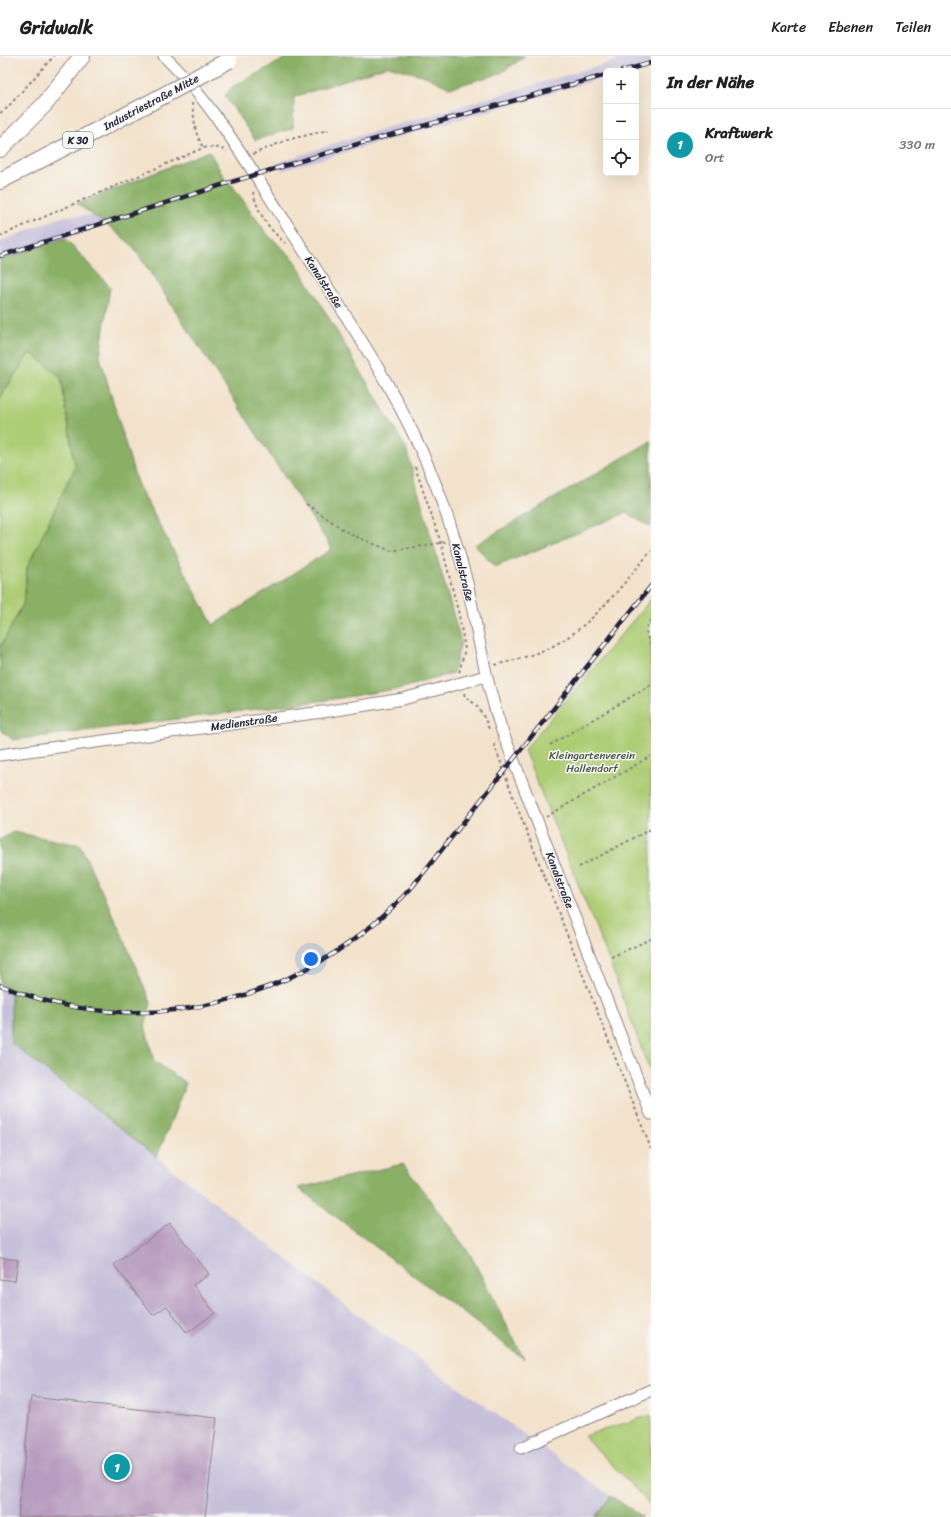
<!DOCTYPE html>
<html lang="de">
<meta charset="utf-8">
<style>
:root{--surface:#fff;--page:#f2f2f2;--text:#202124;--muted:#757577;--line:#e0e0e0;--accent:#2563eb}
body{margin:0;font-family:Sriracha,sans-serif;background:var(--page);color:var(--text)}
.controls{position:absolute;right:12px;top:12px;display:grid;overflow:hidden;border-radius:6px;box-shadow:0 4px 16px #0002}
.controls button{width:36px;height:36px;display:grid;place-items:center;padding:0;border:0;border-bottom:1px solid var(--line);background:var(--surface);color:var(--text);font:20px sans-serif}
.you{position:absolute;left:311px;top:903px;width:14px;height:14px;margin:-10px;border:3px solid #fff;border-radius:50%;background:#1a73e8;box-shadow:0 0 0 6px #1a73e833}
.badge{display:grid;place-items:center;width:26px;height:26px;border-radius:50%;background:var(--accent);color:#fff;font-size:13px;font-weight:700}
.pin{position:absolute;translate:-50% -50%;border:2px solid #fff;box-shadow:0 1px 4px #0006}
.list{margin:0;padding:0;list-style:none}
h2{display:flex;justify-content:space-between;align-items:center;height:52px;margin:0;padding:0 16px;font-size:17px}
h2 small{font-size:13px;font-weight:400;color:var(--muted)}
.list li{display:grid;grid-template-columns:26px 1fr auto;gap:12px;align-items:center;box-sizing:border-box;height:72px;padding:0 16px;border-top:1px solid var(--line)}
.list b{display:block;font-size:15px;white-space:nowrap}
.list p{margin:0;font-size:13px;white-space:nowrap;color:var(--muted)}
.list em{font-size:13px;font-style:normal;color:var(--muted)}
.icon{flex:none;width:22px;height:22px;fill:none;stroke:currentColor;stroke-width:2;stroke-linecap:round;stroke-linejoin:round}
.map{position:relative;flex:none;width:651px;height:1461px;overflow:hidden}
header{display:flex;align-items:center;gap:24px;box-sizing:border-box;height:56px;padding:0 20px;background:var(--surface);border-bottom:1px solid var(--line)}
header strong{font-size:19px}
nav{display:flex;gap:22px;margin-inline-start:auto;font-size:14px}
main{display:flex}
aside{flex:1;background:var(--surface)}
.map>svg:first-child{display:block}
.industrial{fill:#c6c0da}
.green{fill:#adcd75;stroke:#687858}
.forest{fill:#8ab066;stroke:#566950}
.building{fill:#b79bc0}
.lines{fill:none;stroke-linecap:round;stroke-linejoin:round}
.minor-casing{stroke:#8a8283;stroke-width:13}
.highway-casing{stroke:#8a8283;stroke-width:18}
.path{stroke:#8a8283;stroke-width:2;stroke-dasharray:3 3;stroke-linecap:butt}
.minor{stroke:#fff;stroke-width:11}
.highway{stroke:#fff;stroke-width:16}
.rail-casing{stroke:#22223b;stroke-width:4.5}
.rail{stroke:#f6f6f2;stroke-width:3;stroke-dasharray:9;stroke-linecap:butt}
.highway-bridge-casing{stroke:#8a8283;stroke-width:18;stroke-linecap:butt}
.highway-bridge{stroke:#fff;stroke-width:16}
.labels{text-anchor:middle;stroke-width:3;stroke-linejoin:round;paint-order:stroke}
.shield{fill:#f6f6f2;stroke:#626272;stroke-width:1}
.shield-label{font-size:10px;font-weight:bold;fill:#22223b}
.street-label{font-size:11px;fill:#22223b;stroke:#f6f6f2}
.park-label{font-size:11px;fill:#4c554c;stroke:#f6f6f2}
</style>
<header>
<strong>Gridwalk</strong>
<nav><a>Karte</a><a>Ebenen</a><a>Teilen</a></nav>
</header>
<main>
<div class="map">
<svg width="651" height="1461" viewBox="0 0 651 1461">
<rect width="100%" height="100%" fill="#f6f6f2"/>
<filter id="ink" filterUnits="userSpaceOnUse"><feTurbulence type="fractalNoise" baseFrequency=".025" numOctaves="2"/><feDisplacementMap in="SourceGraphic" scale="8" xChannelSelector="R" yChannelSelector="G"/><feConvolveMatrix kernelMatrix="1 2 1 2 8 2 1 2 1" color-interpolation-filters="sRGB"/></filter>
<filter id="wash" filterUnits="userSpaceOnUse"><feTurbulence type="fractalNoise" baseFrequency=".012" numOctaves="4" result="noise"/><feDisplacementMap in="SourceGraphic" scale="16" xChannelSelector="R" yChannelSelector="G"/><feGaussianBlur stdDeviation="0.9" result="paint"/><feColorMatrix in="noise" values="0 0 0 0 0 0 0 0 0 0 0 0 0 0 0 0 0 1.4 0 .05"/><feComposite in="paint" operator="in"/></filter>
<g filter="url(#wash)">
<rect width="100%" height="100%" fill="#f3e2cb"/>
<g class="industrial">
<polygon points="631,0 651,0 651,8 627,15 606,15 606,21 283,114 275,108 342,85"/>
<polygon points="225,123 232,129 65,182 0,204 0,186 45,167 65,160 103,159"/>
<polygon points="0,926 11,939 11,987 367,1266 611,1440 595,1461 0,1461"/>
</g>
<g class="green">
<polygon points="30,296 61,321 75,411 27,512 24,546 0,592 0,342"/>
<polygon points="651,543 651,568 648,574 651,584 651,1012 649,1013 610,907 524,694"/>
<polygon points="651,1359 651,1451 645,1443 584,1380"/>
</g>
<g class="forest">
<polygon points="290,0 525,0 501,17 450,32 425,20 388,10 294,41 293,72 255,84 225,40 232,31"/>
<polygon points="209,95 225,123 232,129 267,178 294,203 406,392 461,586 453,617 402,632 327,644 13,684 0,673 0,592 24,546 27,512 75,411 61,321 30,296 0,342 0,204 65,182 110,231 100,301 137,427 213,569 332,493 132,189 107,169 77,148"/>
<polygon points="651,385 651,471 626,457 495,511 475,489"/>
<polygon points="13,776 80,789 121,876 151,947 145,970 154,1005 186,1027 157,1101 11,987 11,939 0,926 0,784"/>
<polygon points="403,1108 470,1198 524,1303 298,1132"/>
<polygon points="611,1440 642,1461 595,1461"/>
</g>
<g id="blocks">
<g class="building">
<polygon points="170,1167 209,1218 193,1229 215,1257 187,1277 167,1250 153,1259 114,1209"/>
<polygon points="0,1201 18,1204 15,1225 0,1223"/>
<polygon points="31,1341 217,1362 205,1461 18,1461"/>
</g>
</g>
</g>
<g filter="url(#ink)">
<use href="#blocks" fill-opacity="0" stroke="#8a8283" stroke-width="1"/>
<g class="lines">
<defs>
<g id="minor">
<path d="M 164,0 C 213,47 251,113 288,170 C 347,262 411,352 446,457 C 454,480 461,503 467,527 C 478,575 485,624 501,672 L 651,1058"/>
<polyline points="0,699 20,696 330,655 403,643 486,620"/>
<polyline points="521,1392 651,1334"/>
</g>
<g id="highway">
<polyline points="0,93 45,48 82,0"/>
<polyline points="0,125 157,43"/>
</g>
</defs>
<use href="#minor" class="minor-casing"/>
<use href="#highway" class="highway-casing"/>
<g class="path">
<polyline points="192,47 196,76 203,92"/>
<polyline points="0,57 6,53 54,0"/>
<polyline points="253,98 287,84 328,74"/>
<path d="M 253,136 C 258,158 269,173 285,187"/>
<path d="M 0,180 L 203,92 C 212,91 219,90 227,96"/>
<polyline points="415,411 441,487 459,559 465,593 459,617"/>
<polyline points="306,448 350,478 391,495 446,486"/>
<path d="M 651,564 C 644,573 646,580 651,589"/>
<path d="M 495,609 C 515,604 536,599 555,589 C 595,567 622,529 651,495"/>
<path d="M 464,637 L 465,641 C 479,649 483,658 489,673"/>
<polyline points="494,688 514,743 651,1093"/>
<polyline points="550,689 651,629"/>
<polyline points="546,761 651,700"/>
<polyline points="579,811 651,773"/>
<polyline points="611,901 651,883"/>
</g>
<use href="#minor" class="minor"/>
<use href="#highway" class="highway"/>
<defs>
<g id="rail">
<polyline points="622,15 651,7"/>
<polyline points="0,200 228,127 340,93 606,19"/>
<path d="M 0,929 C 144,990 309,945 412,831 L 651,530"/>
</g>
</defs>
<use href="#rail" class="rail-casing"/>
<use href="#rail" class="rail"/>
<defs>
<polyline id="highway-bridge" points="157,43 229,4"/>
</defs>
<use href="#highway-bridge" class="highway-bridge-casing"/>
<use href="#highway-bridge" class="highway-bridge"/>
</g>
</g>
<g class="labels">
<rect class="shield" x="63" y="76" width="30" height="16" rx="3"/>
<g class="shield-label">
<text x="78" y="88">K 30</text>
</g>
<g class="street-label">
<text transform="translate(151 46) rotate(-28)" y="4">Industriestraße Mitte</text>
<text transform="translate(324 226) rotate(57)" y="4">Kanalstraße</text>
<text transform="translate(463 516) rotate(76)" y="4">Kanalstraße</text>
<text transform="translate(244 666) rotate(-8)" y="4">Medienstraße</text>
<text transform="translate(560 824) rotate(69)" y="4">Kanalstraße</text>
</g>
<g class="park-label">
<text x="592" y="703">Kleingartenverein<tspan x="592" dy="13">Hallendorf</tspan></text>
</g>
</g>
</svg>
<div class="controls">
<button>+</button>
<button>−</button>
<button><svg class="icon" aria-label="locate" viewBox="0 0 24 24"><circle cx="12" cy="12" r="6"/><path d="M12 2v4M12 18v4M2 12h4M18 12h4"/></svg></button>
</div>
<div class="you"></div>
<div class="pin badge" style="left:117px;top:1411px;background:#0f9aa8">1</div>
</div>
<aside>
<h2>In der Nähe<small></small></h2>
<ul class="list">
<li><span class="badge" style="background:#0f9aa8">1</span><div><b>Kraftwerk</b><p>Ort</p></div><em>330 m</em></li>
</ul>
</aside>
</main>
